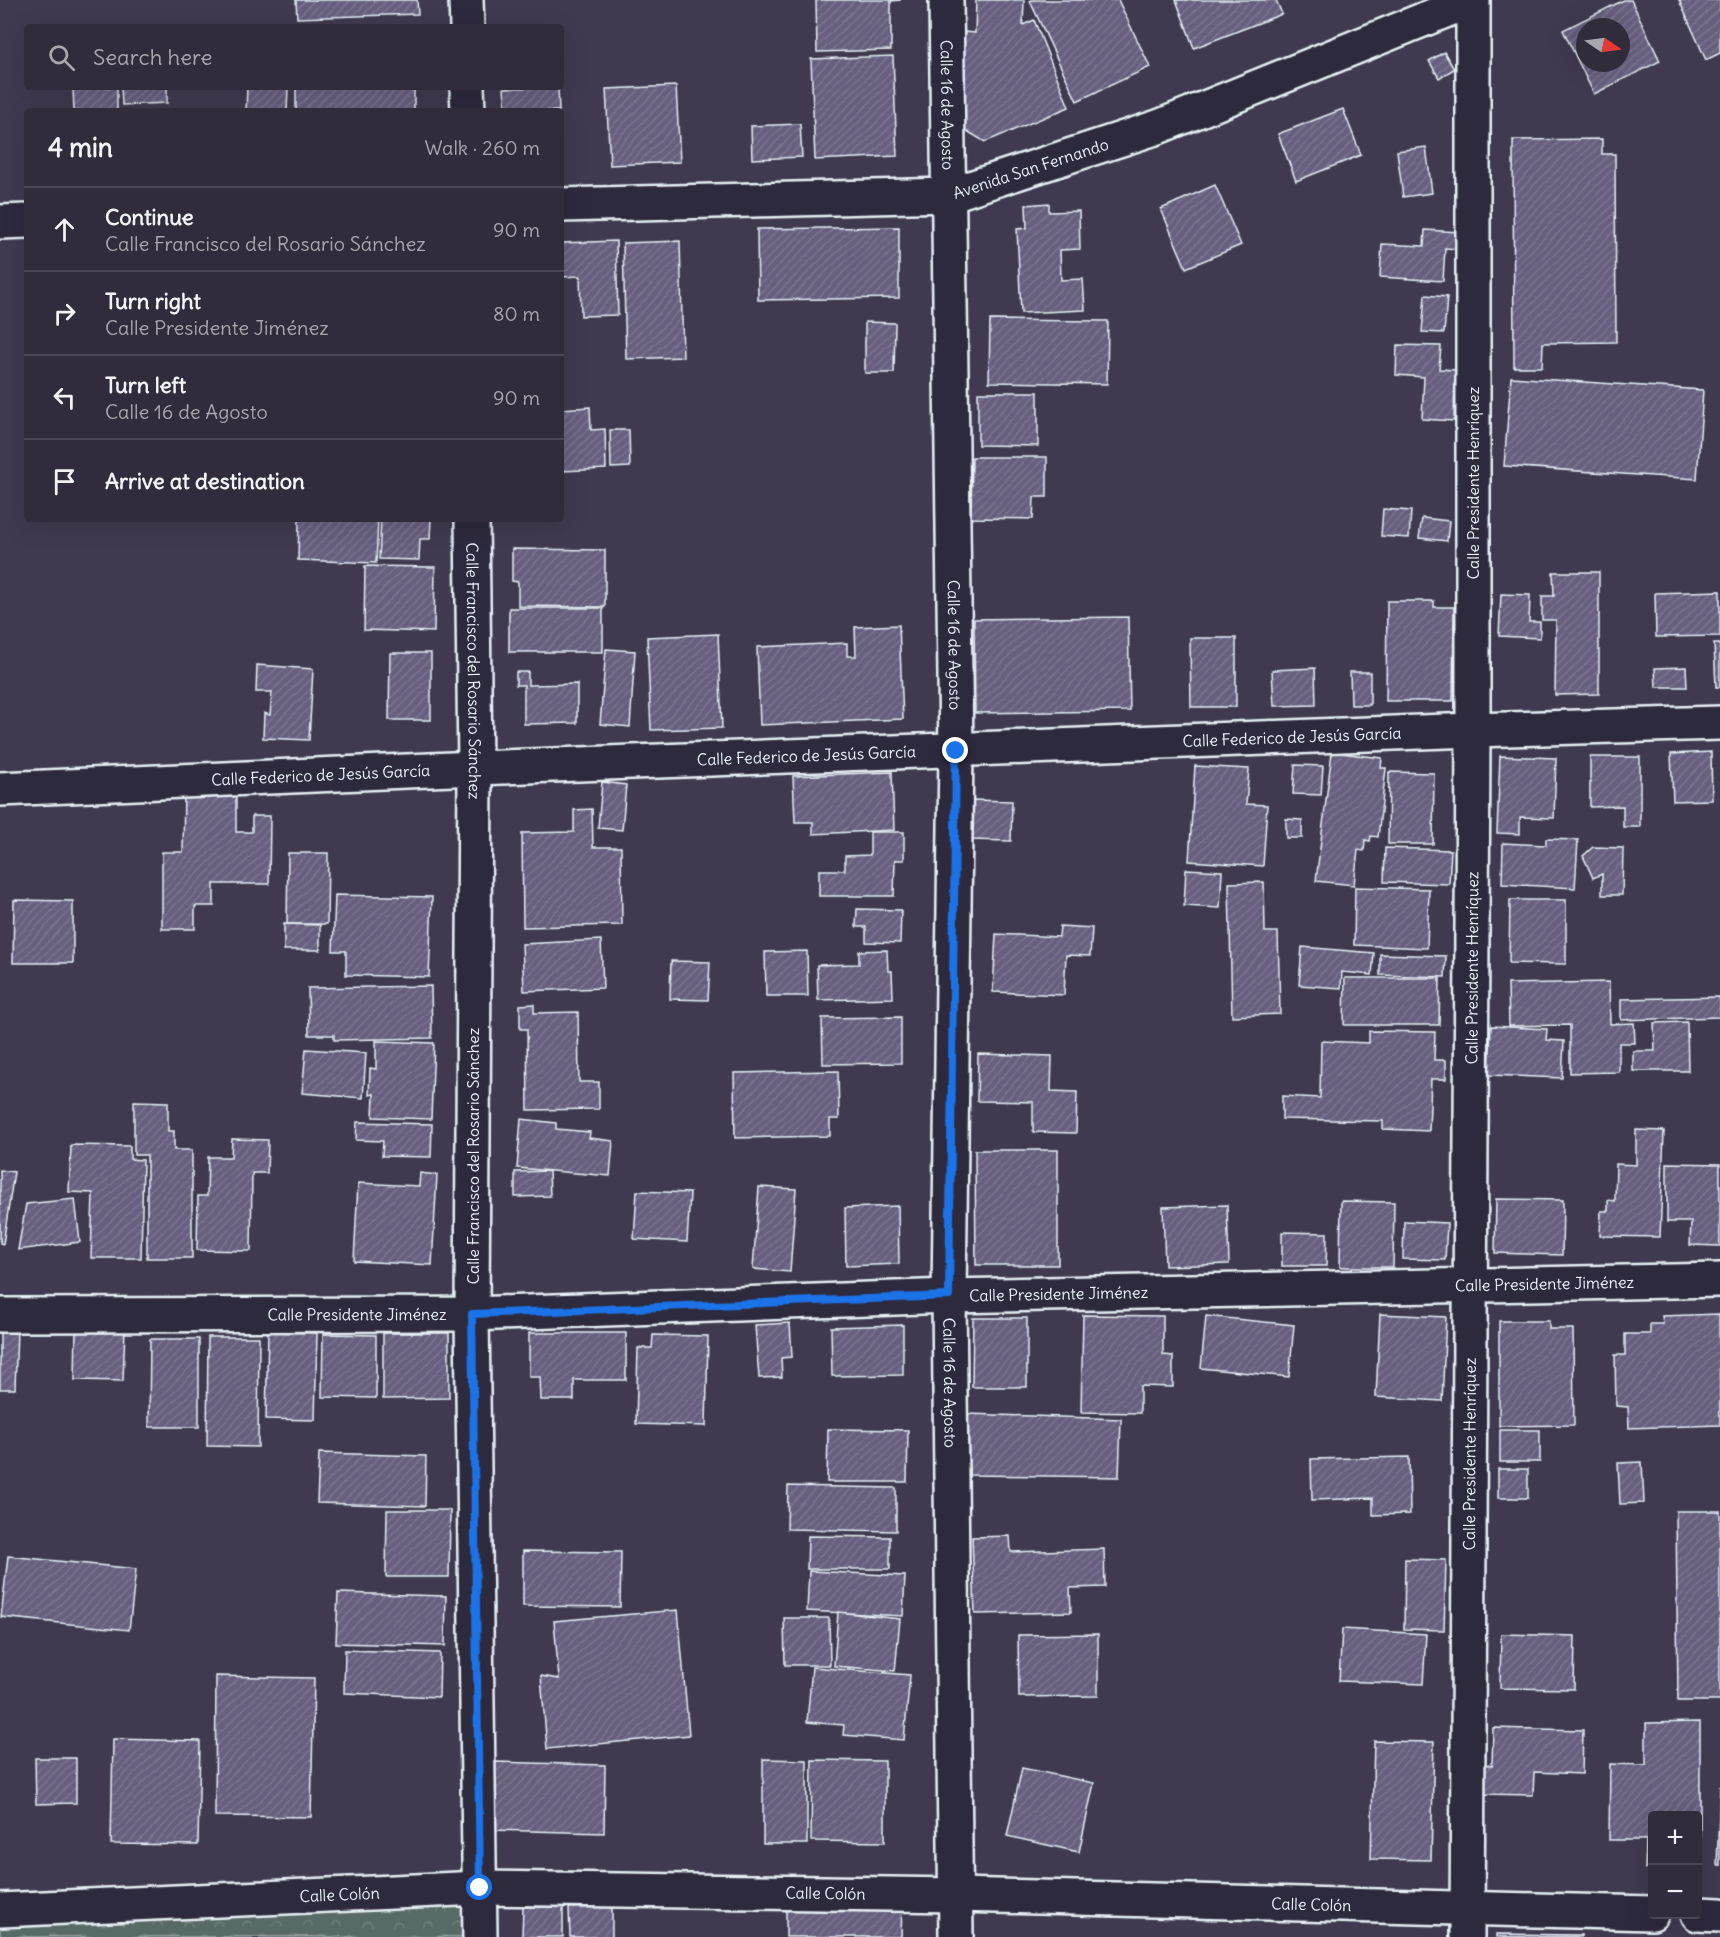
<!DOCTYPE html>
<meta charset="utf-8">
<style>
:root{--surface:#302c3c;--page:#383443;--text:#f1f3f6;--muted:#a8a7af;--line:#4b4856}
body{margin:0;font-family:Delius,sans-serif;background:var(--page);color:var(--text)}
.controls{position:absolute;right:18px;bottom:18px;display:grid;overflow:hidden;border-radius:6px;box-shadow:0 6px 24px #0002}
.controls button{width:54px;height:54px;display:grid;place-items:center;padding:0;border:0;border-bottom:2px solid var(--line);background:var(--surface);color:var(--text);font:30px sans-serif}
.compass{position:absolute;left:1576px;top:18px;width:54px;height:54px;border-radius:50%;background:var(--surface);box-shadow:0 6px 24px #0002;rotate:103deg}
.stop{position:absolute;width:18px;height:18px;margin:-14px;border:4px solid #1a73e8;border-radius:50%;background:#fff}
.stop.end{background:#1a73e8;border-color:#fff;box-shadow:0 2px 6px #0008}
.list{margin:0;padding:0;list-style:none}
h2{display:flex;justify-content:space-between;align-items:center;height:78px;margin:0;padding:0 24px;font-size:26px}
h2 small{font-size:20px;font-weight:400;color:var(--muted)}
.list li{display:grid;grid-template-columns:39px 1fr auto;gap:18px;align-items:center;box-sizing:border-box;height:84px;padding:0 24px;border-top:2px solid var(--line)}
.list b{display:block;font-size:22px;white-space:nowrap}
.list p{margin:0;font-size:20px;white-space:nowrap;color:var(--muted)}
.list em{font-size:20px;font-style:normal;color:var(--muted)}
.icon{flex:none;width:33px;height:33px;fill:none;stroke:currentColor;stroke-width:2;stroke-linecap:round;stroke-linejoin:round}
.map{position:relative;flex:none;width:1720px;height:1937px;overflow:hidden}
.search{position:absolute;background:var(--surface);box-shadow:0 6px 24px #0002;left:24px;top:24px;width:540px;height:66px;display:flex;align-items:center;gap:15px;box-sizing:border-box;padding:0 21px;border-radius:6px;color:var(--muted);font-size:22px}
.panel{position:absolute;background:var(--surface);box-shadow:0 6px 24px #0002;left:24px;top:108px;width:540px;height:414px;border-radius:6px}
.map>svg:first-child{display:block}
.park{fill:url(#park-crowns);stroke:#a0aeae;stroke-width:1.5}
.building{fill:url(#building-hatch);stroke:#e8f1f8;stroke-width:1.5;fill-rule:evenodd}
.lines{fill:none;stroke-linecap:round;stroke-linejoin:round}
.street-casing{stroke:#e8f1f8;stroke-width:38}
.secondary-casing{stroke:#e8f1f8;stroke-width:38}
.street{stroke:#2f2a3d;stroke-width:33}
.secondary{stroke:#2f2a3d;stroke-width:33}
.route{stroke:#1a73e8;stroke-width:8}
.labels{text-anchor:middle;stroke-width:4.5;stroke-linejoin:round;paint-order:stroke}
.street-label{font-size:16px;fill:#e8f1f8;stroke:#2f2a3d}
</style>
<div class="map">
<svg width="1720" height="1937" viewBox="0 0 1720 1937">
<defs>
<pattern id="park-crowns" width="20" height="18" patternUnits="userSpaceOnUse" patternTransform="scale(1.5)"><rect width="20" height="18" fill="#586b65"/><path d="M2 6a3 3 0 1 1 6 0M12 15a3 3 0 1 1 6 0" fill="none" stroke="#70817c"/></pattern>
<pattern id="building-hatch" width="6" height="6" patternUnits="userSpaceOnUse" patternTransform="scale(1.5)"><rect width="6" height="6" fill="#665f7d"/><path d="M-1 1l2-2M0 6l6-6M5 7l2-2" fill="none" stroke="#7c7690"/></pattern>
</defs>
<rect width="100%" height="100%" fill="#403a50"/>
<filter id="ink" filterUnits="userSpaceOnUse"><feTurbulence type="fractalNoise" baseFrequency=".0167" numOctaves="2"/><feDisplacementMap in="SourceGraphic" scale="12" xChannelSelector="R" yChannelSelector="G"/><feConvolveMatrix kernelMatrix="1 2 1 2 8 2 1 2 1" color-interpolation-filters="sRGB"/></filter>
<g filter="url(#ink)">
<polygon class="park" points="480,1888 480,1937 0,1937 0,1910"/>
<g class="building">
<polygon points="296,0 417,0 418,14 297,18"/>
<polygon points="816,0 901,0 891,1 891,50 817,52"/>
<polygon points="976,0 1024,0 1023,25 1034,20 1069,107 985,142 962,128 964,32 975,33"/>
<polygon points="1032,0 1118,0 1150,67 1077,101 1030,1"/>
<polygon points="1176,0 1276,0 1282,14 1194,48"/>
<path d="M 1624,0 L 1631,0 L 1660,61 L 1594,94 L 1563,30 ZM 1585,27 L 1621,27 L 1621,63 L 1585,63 Z"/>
<polygon points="1679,0 1720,0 1720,53 1706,60"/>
<polygon points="1444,52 1454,69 1439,78 1429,61"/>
<polygon points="893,56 897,156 815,160 811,59"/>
<polygon points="676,86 680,162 610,165 606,89"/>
<polygon points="73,87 117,87 117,111 74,111"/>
<polygon points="121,87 167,87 167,103 122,105"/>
<polygon points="247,87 288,87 287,111 246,111"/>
<rect x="296" y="87" width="118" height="24"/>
<polygon points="558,87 559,111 506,111 504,88"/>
<polygon points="1343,109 1361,155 1296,181 1278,134"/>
<polygon points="800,124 802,157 752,159 751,126"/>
<polygon points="1602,139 1602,154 1615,154 1616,342 1543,343 1542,367 1514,367 1513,140"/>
<polygon points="1426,147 1432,193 1403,197 1397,151"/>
<polygon points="1215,185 1241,245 1186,268 1161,209"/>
<polygon points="1049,203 1049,212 1079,211 1080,249 1060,250 1061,280 1083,279 1085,310 1021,313 1017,229 1027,228 1026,205"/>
<polygon points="899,227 899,298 758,300 757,229"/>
<polygon points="1425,230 1459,232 1458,249 1445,248 1443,281 1380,277 1382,244 1424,246"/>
<polygon points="616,241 618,315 581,316 580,276 561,277 561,243"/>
<polygon points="680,241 683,357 626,359 623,243"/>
<polygon points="1425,295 1447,297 1444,333 1422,332"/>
<polygon points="990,320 1108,321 1107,384 989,382"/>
<polygon points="865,322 895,323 894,373 865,373"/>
<polygon points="1397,345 1441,346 1439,369 1455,370 1454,421 1422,419 1424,377 1396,375"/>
<polygon points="1511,377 1703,390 1697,479 1504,466"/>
<polygon points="978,392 1038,392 1038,446 978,445"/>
<polygon points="590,407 591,430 605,429 606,469 561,471 561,409"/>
<polygon points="610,430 629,430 630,467 611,468"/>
<polygon points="972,457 1047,457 1047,497 1034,497 1033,519 971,518"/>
<polygon points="1383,509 1411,511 1409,538 1381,536"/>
<polygon points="1422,518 1449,521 1447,541 1419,538"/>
<polygon points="299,519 378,519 376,563 298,560"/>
<polygon points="381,519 431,519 430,539 420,539 419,560 379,559"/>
<polygon points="512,549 605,550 605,607 518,606 518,582 512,581"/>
<polygon points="365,566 435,567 434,632 364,630"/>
<polygon points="1553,572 1599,572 1599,694 1555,695 1556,620 1542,620 1542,596 1554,596"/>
<polygon points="1720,591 1720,636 1656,637 1655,593"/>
<polygon points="1501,594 1530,595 1529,622 1540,622 1540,638 1499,636"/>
<polygon points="1387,601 1434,601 1434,607 1454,607 1453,701 1386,701"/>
<rect x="509" y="608" width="94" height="44"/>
<polygon points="1128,617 1130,711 975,713 974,619"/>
<polygon points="899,625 903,719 760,725 757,647 847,643 847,656 856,656 855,627"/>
<polygon points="718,634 722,728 651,730 647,637"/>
<polygon points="1190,638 1236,638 1236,707 1191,707"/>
<polygon points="1714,644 1720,644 1720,687 1716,687"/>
<polygon points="606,649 635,651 630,727 600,724"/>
<polygon points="390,653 431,653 431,720 389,720"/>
<polygon points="257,665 313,669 309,740 263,738 264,713 270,715 272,692 256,692"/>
<polygon points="1686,667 1687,687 1656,687 1655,668"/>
<polygon points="1315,668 1316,705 1274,706 1272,670"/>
<polygon points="516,672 528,672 528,685 577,684 577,723 524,724 524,685 516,685"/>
<polygon points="1350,672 1370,672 1370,705 1351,705"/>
<polygon points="1332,752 1382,758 1381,768 1386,768 1378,837 1371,836 1370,841 1365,840 1364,851 1358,850 1354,885 1316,881"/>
<polygon points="1711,752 1712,800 1673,801 1671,754"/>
<polygon points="1500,756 1556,758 1554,818 1520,817 1520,834 1497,833"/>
<polygon points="1590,757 1640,757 1640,827 1623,827 1623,806 1590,807"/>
<polygon points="1295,765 1323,766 1321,795 1293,794"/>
<polygon points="1195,766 1249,769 1246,804 1267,805 1263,866 1189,861"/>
<polygon points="892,772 894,830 813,834 813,822 795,822 793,776"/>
<polygon points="1389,772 1434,773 1433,844 1388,844"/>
<polygon points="602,782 626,785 622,830 598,828"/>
<polygon points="184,791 236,791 236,832 252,832 252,816 270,816 269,884 214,884 214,906 195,906 195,929 162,929 162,852 183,852"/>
<polygon points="968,800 1012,801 1011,841 968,840"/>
<polygon points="592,809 593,847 621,847 622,925 523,927 522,833 574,832 574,810"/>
<polygon points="1286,819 1302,820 1302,838 1286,838"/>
<polygon points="870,832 904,832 904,860 895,860 894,896 819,896 819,870 845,870 845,856 870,855"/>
<polygon points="1546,839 1578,840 1575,888 1502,884 1503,843 1546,845"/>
<polygon points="1593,847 1623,848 1622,895 1602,895 1602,874 1593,878 1583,856"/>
<polygon points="1385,848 1451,850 1449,884 1384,882"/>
<polygon points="288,853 328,853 327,924 287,924"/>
<polygon points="1186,869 1222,871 1220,908 1184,906"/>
<polygon points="1264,882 1265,932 1278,932 1280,1014 1232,1016 1229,883"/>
<polygon points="1355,887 1429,889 1427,948 1354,945"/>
<polygon points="335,895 432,897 429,977 346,975 346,951 333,951"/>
<polygon points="14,900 73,901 73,963 13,963"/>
<polygon points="1510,900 1566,900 1566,964 1509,963"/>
<polygon points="857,909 901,910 900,943 866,942 866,927 856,927"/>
<polygon points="284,924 320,925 320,950 284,950"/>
<polygon points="1060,926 1092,928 1090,956 1066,955 1064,995 993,992 996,934 1059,937"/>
<polygon points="601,940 603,988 524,991 522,944"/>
<polygon points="1302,947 1374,953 1372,975 1342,972 1341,988 1299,985"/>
<polygon points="887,950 888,971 892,971 893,998 818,1000 817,965 859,964 859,951"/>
<polygon points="807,951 808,996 766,996 765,952"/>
<polygon points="1380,954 1446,956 1445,977 1380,975"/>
<polygon points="671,961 710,962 708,1000 670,999"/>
<polygon points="1345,978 1440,978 1439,1025 1344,1025"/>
<polygon points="1609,982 1610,1024 1634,1023 1635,1043 1619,1043 1619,1072 1570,1073 1570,1025 1509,1026 1508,984"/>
<polygon points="431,986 432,1038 334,1040 334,1035 309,1035 308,988"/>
<polygon points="1720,997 1720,1017 1621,1020 1621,999"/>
<polygon points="534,1004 534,1013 578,1012 579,1082 599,1082 599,1109 528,1110 527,1029 520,1029 520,1005"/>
<polygon points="901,1017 901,1063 823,1064 822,1018"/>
<polygon points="1687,1022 1688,1071 1633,1071 1633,1051 1655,1051 1654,1023"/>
<polygon points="1491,1026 1547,1029 1546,1040 1564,1041 1562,1078 1489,1075"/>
<polygon points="1369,1031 1435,1032 1434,1060 1446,1060 1446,1079 1431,1079 1429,1131 1383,1129 1383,1121 1282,1119 1282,1096 1320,1098 1321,1041 1369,1043"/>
<polygon points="376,1041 434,1043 431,1119 373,1117 374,1094 369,1095 370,1068 376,1069"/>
<polygon points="306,1049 366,1053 363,1098 302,1093"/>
<polygon points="978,1054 1052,1056 1051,1091 1077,1092 1076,1133 1033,1132 1033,1102 977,1101"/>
<polygon points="838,1071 839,1119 830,1119 830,1136 735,1138 734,1073"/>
<polygon points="134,1101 168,1102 168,1131 174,1131 174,1150 192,1150 192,1258 147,1258 147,1155 134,1155"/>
<polygon points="521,1119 556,1123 556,1129 590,1132 589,1138 613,1141 610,1176 517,1168"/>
<polygon points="357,1122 432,1124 431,1157 382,1156 383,1141 356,1140"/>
<polygon points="1636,1130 1664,1131 1660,1237 1600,1236 1601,1211 1608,1211 1608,1200 1615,1201 1616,1164 1636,1165"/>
<polygon points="232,1139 268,1140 267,1173 252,1173 251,1251 197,1250 198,1196 207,1196 208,1157 231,1157"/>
<polygon points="71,1145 130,1146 130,1159 143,1160 141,1258 91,1258 93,1193 69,1192"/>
<polygon points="975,1150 1058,1150 1058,1265 976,1265"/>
<polygon points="1667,1163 1720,1164 1720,1246 1690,1245 1691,1222 1667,1222"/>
<polygon points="0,1170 14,1172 3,1244 0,1243"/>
<polygon points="549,1171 550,1196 515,1197 515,1172"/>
<polygon points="420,1173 437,1175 432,1265 354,1261 358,1183 419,1186"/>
<polygon points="759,1187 796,1189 790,1272 753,1269"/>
<polygon points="637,1191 690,1193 687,1242 634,1239"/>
<polygon points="75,1199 80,1242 18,1250 26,1204"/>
<polygon points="1496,1199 1563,1200 1562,1255 1495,1253"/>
<polygon points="1341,1201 1394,1202 1393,1267 1340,1267"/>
<polygon points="1227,1205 1229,1264 1165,1266 1163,1207"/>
<polygon points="898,1206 899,1264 846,1266 845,1208"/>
<polygon points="1404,1221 1447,1223 1445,1260 1403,1259"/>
<polygon points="1282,1232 1327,1233 1326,1266 1282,1266"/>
<polygon points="1380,1314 1446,1317 1442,1401 1376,1397"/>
<polygon points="1719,1314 1720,1425 1629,1428 1628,1407 1616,1406 1615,1355 1625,1355 1625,1334 1650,1334 1650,1324 1663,1324 1662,1316"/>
<polygon points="1083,1315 1163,1316 1163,1355 1173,1356 1173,1387 1140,1386 1140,1413 1081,1412"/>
<polygon points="1206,1316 1294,1325 1289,1377 1201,1368"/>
<polygon points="973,1318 1027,1318 1027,1387 972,1387"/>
<polygon points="1499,1321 1549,1321 1549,1329 1573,1329 1574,1425 1499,1426"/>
<polygon points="790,1323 792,1357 781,1358 782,1377 759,1378 755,1325"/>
<polygon points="903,1325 903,1375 832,1376 831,1327"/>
<polygon points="76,1327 125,1328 123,1381 75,1380"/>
<polygon points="0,1328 17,1329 15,1389 0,1389"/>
<polygon points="268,1332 317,1333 315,1420 266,1419"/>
<polygon points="383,1333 449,1333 449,1398 383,1399"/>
<polygon points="529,1333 626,1333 626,1380 574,1380 574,1400 541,1400 540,1377 529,1377"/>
<polygon points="323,1334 376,1335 376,1398 322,1397"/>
<polygon points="653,1335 708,1336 706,1426 636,1424 638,1348 652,1348"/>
<polygon points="208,1337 259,1337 258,1447 207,1446"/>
<polygon points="150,1339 199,1339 199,1427 149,1427"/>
<polygon points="967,1414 1121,1419 1119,1477 969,1475"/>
<polygon points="828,1429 908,1430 907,1482 827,1482"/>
<rect x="1500" y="1430" width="40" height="32"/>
<polygon points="319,1453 426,1456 425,1506 317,1503"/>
<polygon points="1409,1457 1410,1514 1373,1515 1373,1498 1312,1500 1311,1459"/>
<polygon points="1642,1462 1644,1503 1620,1504 1618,1463"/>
<rect x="1498" y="1469" width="30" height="29"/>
<polygon points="788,1486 896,1488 896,1531 787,1529"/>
<polygon points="387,1510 450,1510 449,1577 386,1577"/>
<polygon points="1676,1511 1720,1511 1720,1701 1678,1701"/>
<polygon points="808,1536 890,1537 890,1569 807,1569"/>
<polygon points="1010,1536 1011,1552 1104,1549 1105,1587 1070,1588 1071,1612 975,1614 972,1537"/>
<polygon points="523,1551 621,1552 620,1607 523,1606"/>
<polygon points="8,1556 136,1569 129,1630 1,1617"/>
<polygon points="1405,1559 1446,1560 1444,1630 1404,1629"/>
<polygon points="809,1571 905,1576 903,1616 807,1611"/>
<polygon points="338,1593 446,1596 445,1646 336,1643"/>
<polygon points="678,1610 689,1735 547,1749 541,1676 559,1679 554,1621"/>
<polygon points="838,1612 900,1619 895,1671 834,1666"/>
<polygon points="784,1618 829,1618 830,1665 785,1665"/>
<polygon points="1342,1629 1426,1634 1423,1684 1339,1681"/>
<polygon points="1098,1634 1098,1696 1019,1697 1018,1635"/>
<polygon points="1501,1634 1575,1636 1574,1689 1500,1688"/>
<polygon points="345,1650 440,1653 439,1697 344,1693"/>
<polygon points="812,1667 910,1675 904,1740 843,1735 844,1725 807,1722"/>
<polygon points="216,1676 314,1678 311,1817 215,1816"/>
<polygon points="1700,1722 1700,1869 1698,1869 1698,1816 1652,1816 1652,1869 1645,1869 1646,1840 1609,1840 1610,1764 1646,1765 1646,1723"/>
<polygon points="1493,1728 1583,1730 1582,1774 1534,1772 1533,1795 1481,1794 1482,1763 1492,1766"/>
<polygon points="113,1739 200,1741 198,1845 111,1844"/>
<polygon points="1374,1741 1434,1742 1431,1860 1371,1859"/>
<polygon points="35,1758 76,1758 76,1803 36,1804"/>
<polygon points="763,1759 807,1760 807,1844 763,1844"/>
<polygon points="812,1760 885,1761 885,1842 811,1841"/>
<polygon points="494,1762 605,1765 604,1833 492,1830"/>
<polygon points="1022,1768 1094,1783 1079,1852 1007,1836"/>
<polygon points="1720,1786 1720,1865 1717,1865"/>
<polygon points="786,1903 902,1903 901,1937 786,1937"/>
<polygon points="523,1907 563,1907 563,1937 522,1937"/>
<polygon points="612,1907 612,1937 570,1937 569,1908"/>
<polygon points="1497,1934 1581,1935 1581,1937 1497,1937"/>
</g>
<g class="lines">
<defs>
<g id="street">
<polyline points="466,0 467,27"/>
<path id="s1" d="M 946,0 L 956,751 L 949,1296 L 956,1937"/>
<polyline points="467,87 468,111"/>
<path id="s2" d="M 472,519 L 475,768 L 472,1314 L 480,1937"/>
<path id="s3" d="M 0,789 L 475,768 L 1473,730 L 1720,723"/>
<path id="s4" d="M 0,1315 L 472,1314 L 949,1296 L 1720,1280"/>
<path id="s5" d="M 0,1910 L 480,1888 L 957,1895 L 1652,1913"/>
<polyline points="1698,1914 1720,1915"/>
<path id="s6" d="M 1467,1937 L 1473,730 L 1473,0"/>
</g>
<g id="secondary">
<path id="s7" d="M 561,205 L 949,195 L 1158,127 L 1472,0"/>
<polyline points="0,222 27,221"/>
</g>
</defs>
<use href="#street" class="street-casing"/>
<use href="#secondary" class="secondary-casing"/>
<use href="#street" class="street"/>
<use href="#secondary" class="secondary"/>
</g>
</g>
<g class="lines" filter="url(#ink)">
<polyline class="route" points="480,1888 472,1314 949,1296 956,751"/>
</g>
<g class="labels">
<g class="street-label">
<text dy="6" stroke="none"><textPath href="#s1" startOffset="105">Calle 16 de Agosto</textPath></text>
<text dy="6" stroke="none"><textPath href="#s7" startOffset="474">Avenida San Fernando</textPath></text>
<text transform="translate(1473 483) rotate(-90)" y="6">Calle Presidente Henríquez</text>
<text dy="6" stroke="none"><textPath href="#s1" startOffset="645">Calle 16 de Agosto</textPath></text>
<text dy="6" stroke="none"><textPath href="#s2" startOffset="152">Calle Francisco del Rosario Sánchez</textPath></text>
<text dy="6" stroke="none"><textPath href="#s3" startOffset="1293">Calle Federico de Jesús García</textPath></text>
<text dy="6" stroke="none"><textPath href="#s3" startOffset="807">Calle Federico de Jesús García</textPath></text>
<text dy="6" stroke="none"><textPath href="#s3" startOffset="321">Calle Federico de Jesús García</textPath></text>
<text dy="6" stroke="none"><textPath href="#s6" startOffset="969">Calle Presidente Henríquez</textPath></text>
<text transform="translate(473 1156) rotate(-90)" y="6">Calle Francisco del Rosario Sánchez</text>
<text dy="6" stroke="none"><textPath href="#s4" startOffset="1545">Calle Presidente Jiménez</textPath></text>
<text dy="6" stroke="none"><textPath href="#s4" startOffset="1059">Calle Presidente Jiménez</textPath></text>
<text dy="6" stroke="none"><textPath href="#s4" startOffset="357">Calle Presidente Jiménez</textPath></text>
<text dy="6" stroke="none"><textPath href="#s1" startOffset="1383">Calle 16 de Agosto</textPath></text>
<text dy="6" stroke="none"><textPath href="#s6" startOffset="483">Calle Presidente Henríquez</textPath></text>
<text dy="6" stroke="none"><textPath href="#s5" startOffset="826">Calle Colón</textPath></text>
<text dy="6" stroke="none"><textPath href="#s5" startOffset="340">Calle Colón</textPath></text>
<text dy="6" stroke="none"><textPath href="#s5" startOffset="1312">Calle Colón</textPath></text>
</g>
</g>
</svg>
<div class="controls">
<button>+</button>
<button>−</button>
</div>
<svg class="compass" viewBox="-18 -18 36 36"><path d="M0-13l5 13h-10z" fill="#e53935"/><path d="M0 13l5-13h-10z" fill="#a8a7af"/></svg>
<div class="stop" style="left:480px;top:1888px"></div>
<div class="stop end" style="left:956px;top:751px"></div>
<div class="search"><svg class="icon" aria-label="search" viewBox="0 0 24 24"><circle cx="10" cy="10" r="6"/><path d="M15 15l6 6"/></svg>Search here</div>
<section class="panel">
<h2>4 min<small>Walk · 260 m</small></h2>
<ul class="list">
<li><svg class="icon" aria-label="ahead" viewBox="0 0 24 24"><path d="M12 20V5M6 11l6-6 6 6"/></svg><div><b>Continue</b><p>Calle Francisco del Rosario Sánchez</p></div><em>90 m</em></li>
<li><svg class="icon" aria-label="right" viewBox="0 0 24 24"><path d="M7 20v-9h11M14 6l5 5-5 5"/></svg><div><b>Turn right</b><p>Calle Presidente Jiménez</p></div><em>80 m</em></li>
<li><svg class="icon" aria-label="left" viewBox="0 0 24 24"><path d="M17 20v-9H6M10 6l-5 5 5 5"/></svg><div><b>Turn left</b><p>Calle 16 de Agosto</p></div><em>90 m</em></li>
<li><svg class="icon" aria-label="arrive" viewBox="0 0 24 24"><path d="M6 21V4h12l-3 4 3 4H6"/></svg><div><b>Arrive at destination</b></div></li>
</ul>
</section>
</div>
